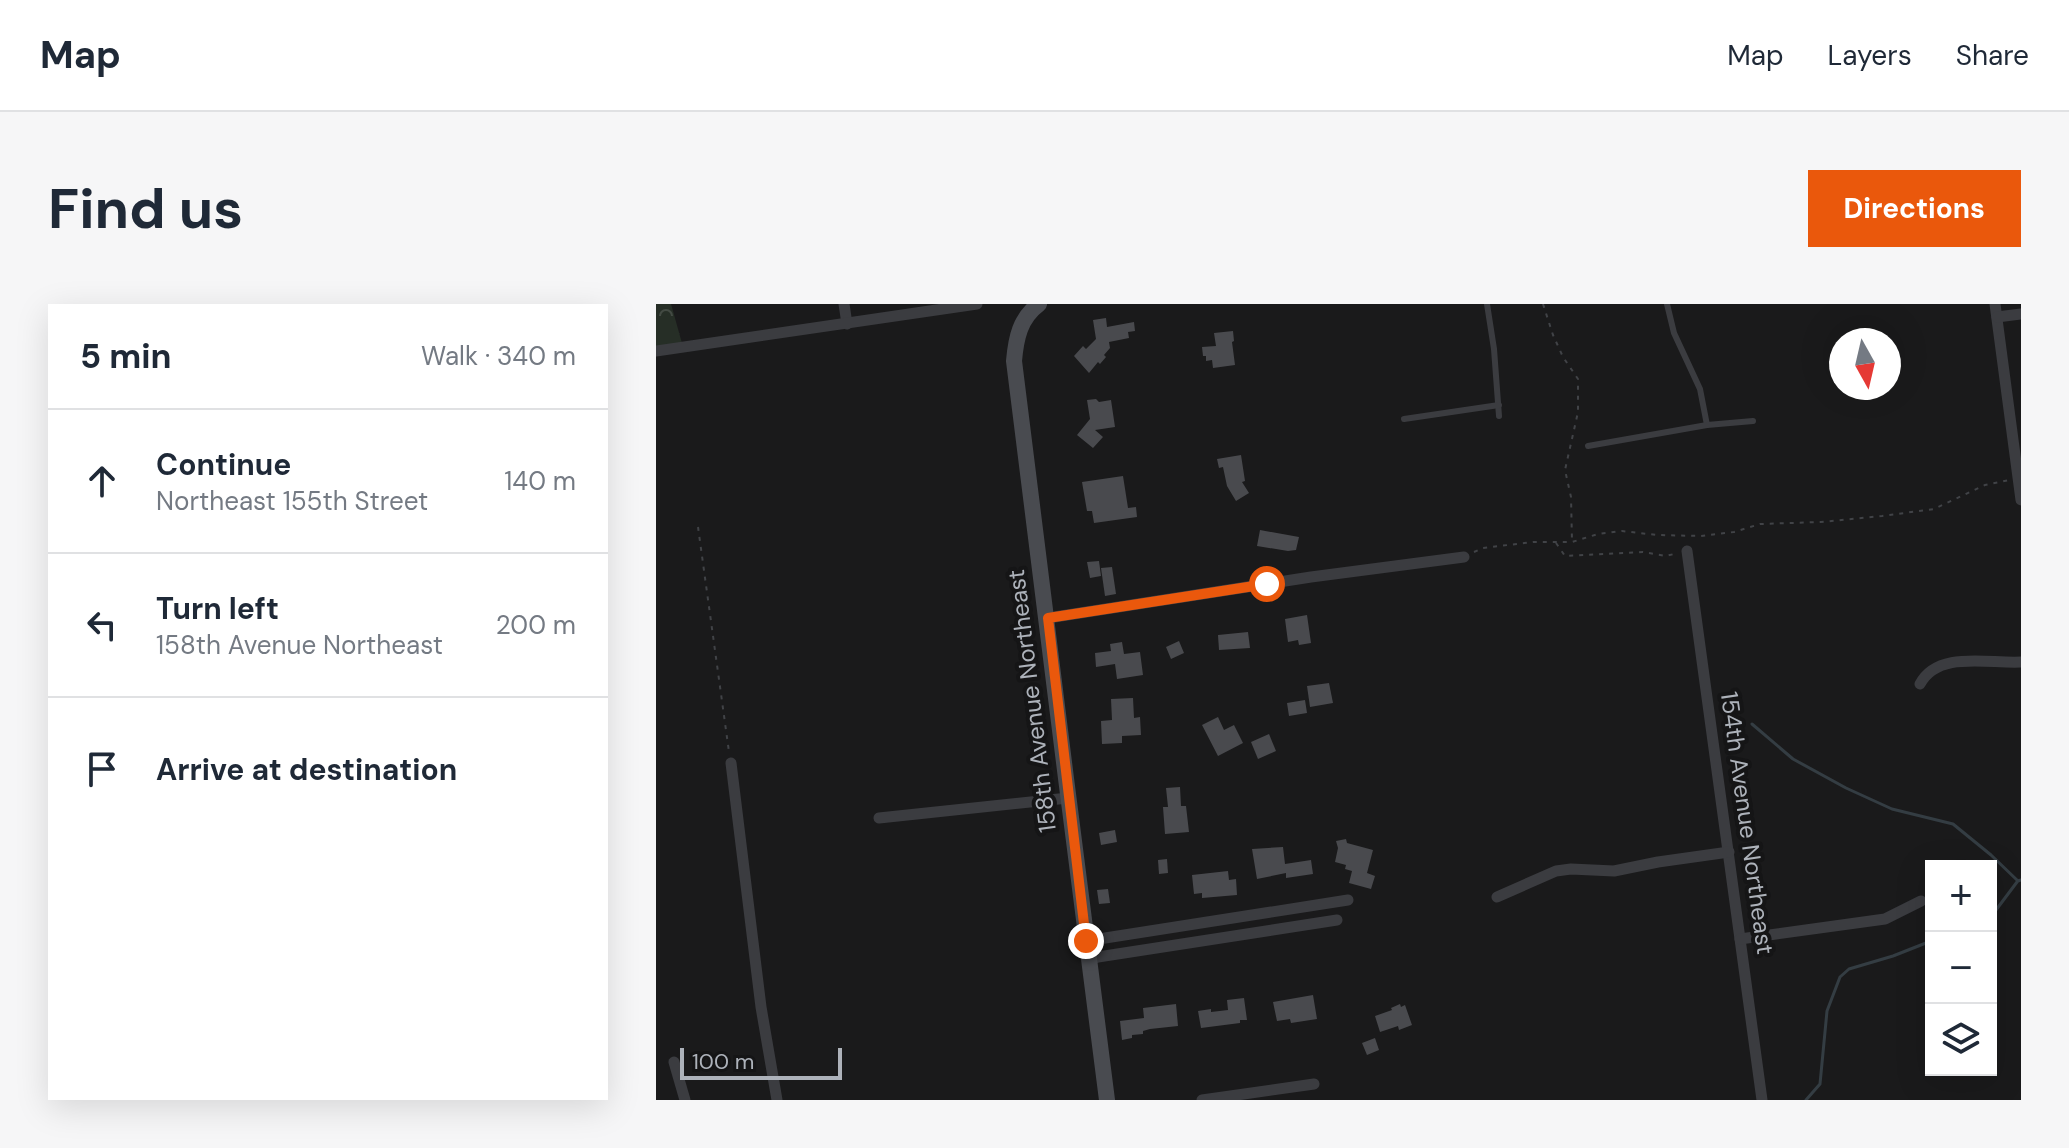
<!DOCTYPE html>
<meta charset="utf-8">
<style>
:root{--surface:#fff;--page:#f6f6f7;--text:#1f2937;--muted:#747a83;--line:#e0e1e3;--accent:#ea580c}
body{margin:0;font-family:"DM Sans",sans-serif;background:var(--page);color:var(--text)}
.controls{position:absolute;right:24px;bottom:24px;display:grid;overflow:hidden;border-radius:0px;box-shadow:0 8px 32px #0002}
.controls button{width:72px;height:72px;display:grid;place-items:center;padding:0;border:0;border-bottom:2px solid var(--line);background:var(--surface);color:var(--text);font:40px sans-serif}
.compass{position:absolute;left:1173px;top:24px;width:72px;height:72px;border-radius:50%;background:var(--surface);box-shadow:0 8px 32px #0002;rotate:172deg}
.scale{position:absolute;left:24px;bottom:20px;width:162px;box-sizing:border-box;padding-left:8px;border:4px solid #adb2ba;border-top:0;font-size:22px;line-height:28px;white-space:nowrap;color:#adb2ba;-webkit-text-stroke:6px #151516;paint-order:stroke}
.stop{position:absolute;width:24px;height:24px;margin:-18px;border:6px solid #ea580c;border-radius:50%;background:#fff}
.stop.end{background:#ea580c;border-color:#fff;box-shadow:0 2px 8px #0008}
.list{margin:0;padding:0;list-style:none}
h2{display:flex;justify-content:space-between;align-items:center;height:104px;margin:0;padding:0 32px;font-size:34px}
h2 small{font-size:26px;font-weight:400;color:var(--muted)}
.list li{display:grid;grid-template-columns:52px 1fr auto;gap:24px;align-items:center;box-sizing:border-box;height:144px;padding:0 32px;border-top:2px solid var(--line)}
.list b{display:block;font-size:30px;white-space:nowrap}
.list p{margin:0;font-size:26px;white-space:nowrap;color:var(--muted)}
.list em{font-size:26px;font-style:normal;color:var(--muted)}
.icon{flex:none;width:44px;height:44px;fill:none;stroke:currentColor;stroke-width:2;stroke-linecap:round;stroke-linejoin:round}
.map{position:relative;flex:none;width:1365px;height:796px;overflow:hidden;border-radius:0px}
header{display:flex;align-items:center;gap:48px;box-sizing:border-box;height:112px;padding:0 40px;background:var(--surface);border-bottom:2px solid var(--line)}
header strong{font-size:38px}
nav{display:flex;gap:44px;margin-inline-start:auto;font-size:28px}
.intro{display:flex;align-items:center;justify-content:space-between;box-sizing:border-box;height:192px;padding:0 48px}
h1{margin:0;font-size:56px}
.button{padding:20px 36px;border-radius:0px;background:var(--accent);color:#fff;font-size:28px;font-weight:700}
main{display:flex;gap:48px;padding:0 48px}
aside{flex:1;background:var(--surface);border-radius:0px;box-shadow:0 8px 32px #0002}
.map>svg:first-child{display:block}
.forest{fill:url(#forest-crowns)}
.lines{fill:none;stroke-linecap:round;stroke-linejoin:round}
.stream{stroke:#343d43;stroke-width:3}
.building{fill:#494a4e}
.path{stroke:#414347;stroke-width:2;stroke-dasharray:4 6;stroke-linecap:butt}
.lane{stroke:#3b3c40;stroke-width:6}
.street{stroke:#3b3c40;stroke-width:11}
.secondary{stroke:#494b50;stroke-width:16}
.route{stroke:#ea580c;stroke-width:10}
.labels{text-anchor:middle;stroke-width:8;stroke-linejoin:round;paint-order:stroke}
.street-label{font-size:24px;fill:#adb2ba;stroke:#151516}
</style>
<header>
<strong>Map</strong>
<nav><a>Map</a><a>Layers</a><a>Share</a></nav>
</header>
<div class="intro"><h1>Find us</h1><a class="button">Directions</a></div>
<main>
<aside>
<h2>5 min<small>Walk · 340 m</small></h2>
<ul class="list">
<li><svg class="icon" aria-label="ahead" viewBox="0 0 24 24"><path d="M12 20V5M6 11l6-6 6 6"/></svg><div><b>Continue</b><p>Northeast 155th Street</p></div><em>140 m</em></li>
<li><svg class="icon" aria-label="left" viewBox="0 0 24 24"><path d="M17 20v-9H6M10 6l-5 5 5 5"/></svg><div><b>Turn left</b><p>158th Avenue Northeast</p></div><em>200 m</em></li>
<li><svg class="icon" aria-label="arrive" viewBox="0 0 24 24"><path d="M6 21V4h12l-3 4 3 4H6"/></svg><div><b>Arrive at destination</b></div></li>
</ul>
</aside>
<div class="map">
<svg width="1365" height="796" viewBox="0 0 1365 796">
<defs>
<pattern id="forest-crowns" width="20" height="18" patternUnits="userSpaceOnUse" patternTransform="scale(2)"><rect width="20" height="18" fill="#262e26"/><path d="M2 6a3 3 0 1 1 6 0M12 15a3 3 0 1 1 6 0" fill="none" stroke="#434a43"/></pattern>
</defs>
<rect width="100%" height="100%" fill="#1a1a1b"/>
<polygon class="forest" points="0,0 15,0 27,43 0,47"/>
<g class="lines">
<g class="stream">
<polyline points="1096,420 1137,455 1190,484 1236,505 1297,520 1335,551 1362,577 1365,576"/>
<polyline points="1335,608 1340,606 1361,578"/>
<polyline points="1150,796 1164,780 1171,707 1184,673 1193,665 1237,652 1275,637"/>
</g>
</g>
<g class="building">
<polygon points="450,14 451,23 478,18 479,27 472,28 473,34 453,38 454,44 448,51 450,53 444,60 442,58 433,69 418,52 427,42 430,45 440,35 437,16"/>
<polygon points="577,27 578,37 576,38 579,61 557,64 556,56 550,57 550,52 547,52 546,43 560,42 558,29"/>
<polygon points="440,95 443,98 455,96 459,123 439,126 447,133 437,144 421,131 434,115 431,96"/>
<polygon points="585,151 589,177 586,178 593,189 580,197 571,182 567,163 563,164 561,155"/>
<polygon points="467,172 472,204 480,203 481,213 438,219 436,207 431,207 426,178"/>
<polygon points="604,226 643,233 640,246 632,247 601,242"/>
<polygon points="443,257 445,272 434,274 431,258"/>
<polygon points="456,263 460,290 449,292 445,264"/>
<polygon points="651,311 655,339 643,341 642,336 632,338 629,315"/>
<polygon points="592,328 594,344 563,346 562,331"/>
<polygon points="523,337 528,349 515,355 510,343"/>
<polygon points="466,338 468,350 484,348 487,371 461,375 459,360 440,363 439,349 455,347 454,340"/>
<polygon points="673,379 677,399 654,403 651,382"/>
<polygon points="477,394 478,414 484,413 485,431 466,432 466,439 446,440 445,417 456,416 455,395"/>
<polygon points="649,396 651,409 633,412 631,399"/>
<polygon points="562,413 568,426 578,421 587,439 562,452 546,421"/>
<polygon points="613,430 620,447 602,455 595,438"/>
<polygon points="524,483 525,502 530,502 533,528 509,530 507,503 512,503 510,484"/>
<polygon points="459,526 461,538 445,541 443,529"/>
<polygon points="690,535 691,539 717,546 711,569 719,572 715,585 693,579 696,567 689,565 690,561 679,558 682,544 680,537"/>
<polygon points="627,543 629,560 655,556 657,570 630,574 630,569 601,575 596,545"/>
<polygon points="511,555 512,569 503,570 502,556"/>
<polygon points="572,567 573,576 580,575 581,591 546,594 546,589 538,590 536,571"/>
<polygon points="452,585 454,599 443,600 441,586"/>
<polygon points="657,691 661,715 635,719 634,715 621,717 617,698"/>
<polygon points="588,694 591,716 584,716 584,719 545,724 542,707 555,705 555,708 572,706 571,696"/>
<polygon points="520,700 522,722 494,725 487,727 487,730 476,731 476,734 466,736 464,717 488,714 487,704"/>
<polygon points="744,700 745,703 749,701 756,721 743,726 742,722 724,728 719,712 736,706 735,704"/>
<polygon points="719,734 723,746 711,751 706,739"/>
</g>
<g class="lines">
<g class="path">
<polyline points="887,0 897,31 907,53 922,75 922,108 909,166 915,193 916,237"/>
<polyline points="42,223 73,448"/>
<polyline points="900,239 909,252 987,248 1010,252 1018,250"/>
<polyline points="818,248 827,244 877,238 916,238 942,230 966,227 1001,231 1045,232 1078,228 1104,220 1165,218 1226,212 1278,205 1329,181 1353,176"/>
</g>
<g class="lane">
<polyline points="831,0 838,45 843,112"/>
<polyline points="1011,0 1018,29 1044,85 1051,121"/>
<polyline points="748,115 843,101"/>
<polyline points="932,142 1051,121 1097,117"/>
</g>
<g class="street">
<polyline points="188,0 191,20"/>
<polyline points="1339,0 1365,196"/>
<polyline points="1341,13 1365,10"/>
<polyline points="0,47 321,0"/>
<polyline points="1031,247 1106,796"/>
<polyline points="392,314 655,273 808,253"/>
<path d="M 1264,380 C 1282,346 1333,360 1365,358"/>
<polyline points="75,459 105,703 121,796"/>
<polyline points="223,514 412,494"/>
<polyline points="841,593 900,567 915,565 958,567 1002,558 1073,548"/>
<polyline points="1084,635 1229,615 1265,597"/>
<polyline points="430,637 692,596"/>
<polyline points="432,657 442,653 681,616"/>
<polyline points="18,758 29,796"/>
<polyline points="546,796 658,780"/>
</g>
<path class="secondary" d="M 383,0 C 364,14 360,34 358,57 C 390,303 418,550 451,796"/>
</g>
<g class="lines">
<polyline class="route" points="430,637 392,314 611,280"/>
</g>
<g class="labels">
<g class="street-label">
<text transform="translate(376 397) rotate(-97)" y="8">158th Avenue Northeast</text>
<text transform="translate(1091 519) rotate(82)" y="8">154th Avenue Northeast</text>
</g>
</g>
</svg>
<div class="controls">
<button>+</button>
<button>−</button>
<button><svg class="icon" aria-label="layers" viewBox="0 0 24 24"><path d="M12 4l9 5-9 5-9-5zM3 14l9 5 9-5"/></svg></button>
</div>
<svg class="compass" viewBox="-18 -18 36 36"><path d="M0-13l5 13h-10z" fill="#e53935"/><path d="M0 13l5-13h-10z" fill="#747a83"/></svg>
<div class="scale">100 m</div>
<div class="stop" style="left:611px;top:280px"></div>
<div class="stop end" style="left:430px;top:637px"></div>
</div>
</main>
